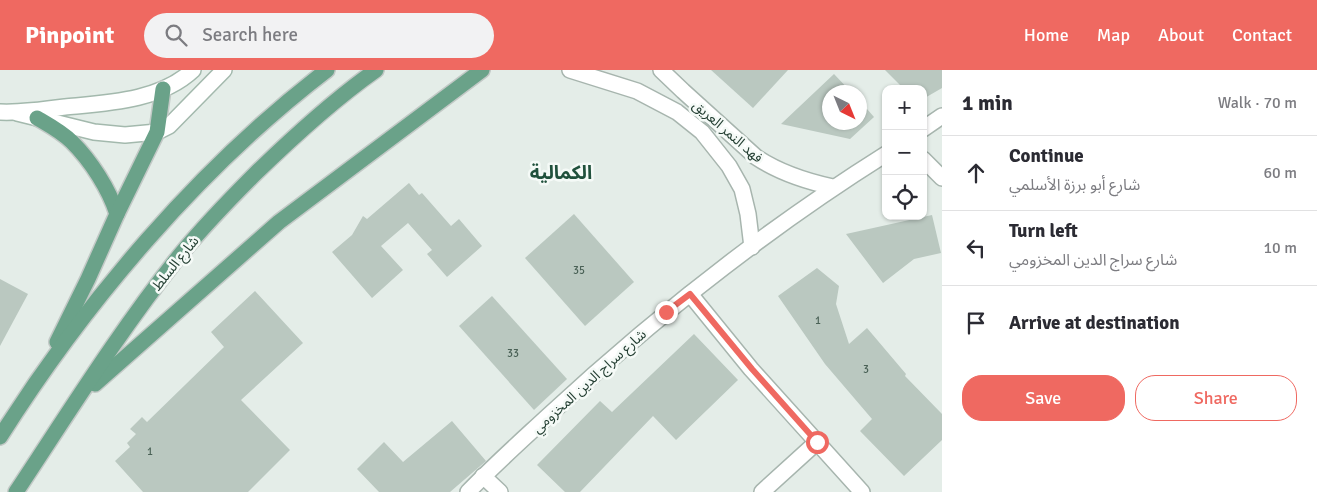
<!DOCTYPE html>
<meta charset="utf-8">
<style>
:root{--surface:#fff;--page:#f2f2f3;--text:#2b2b33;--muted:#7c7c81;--line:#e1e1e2;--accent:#ef6961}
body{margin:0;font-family:Signika,"Noto Sans Arabic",sans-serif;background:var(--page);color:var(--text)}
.controls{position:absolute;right:15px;top:15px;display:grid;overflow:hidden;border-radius:10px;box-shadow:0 1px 4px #0004}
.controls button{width:45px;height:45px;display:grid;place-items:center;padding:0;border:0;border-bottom:1px solid var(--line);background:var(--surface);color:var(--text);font:25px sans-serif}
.compass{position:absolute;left:822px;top:15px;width:45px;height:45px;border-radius:50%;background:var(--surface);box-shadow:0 1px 4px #0004;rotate:137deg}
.stop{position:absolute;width:15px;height:15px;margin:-11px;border:4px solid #ef6961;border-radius:50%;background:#fff}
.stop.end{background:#ef6961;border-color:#fff;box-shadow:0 1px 5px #0008}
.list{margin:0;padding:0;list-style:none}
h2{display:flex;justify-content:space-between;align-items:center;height:65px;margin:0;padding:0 20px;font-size:21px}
h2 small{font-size:16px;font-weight:400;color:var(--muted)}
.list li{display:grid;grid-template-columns:32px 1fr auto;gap:15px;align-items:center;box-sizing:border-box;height:75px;padding:0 20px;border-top:1px solid var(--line)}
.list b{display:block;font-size:19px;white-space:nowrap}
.list p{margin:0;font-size:16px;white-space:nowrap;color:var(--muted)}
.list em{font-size:16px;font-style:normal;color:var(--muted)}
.actions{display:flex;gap:10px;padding:15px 20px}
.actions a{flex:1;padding:11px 0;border:1px solid var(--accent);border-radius:20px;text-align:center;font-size:18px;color:var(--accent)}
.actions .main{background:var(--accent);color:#fff}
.icon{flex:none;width:28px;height:28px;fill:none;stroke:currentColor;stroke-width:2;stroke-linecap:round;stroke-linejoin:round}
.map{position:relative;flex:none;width:942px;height:422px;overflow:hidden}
header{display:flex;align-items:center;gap:30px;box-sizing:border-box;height:70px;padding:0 25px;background:var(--accent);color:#fff}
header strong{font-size:24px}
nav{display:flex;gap:28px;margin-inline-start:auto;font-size:18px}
.search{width:350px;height:45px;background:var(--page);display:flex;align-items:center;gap:12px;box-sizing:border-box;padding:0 18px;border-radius:28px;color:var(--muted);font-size:19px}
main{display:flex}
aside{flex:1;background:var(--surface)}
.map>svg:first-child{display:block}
.building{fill:#bac8c0}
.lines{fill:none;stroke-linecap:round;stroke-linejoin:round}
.street-casing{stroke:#a7b5ae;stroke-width:18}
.secondary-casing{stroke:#a3b9ad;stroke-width:18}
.primary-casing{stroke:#c2c9c6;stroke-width:18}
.street{stroke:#fff;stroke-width:15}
.secondary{stroke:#fff;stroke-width:15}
.primary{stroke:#6aa289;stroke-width:15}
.route{stroke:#ef6961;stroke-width:6}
.labels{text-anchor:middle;stroke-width:5;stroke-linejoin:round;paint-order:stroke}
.number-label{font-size:11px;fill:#4a6156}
.street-label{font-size:14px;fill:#243f33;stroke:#f5faf7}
.district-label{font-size:19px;font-weight:bold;fill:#20513c;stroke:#f5faf7}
</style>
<header>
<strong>Pinpoint</strong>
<div class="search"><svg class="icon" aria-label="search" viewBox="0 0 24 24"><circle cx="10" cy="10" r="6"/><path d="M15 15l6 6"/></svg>Search here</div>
<nav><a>Home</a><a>Map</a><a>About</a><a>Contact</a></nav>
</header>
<main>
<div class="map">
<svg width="942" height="422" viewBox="0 0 942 422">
<rect width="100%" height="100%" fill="#e4ede8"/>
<g class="building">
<polygon points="711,0 788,0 753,38"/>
<polygon points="885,0 942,0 942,18 923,29 923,19 904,19"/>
<polygon points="834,4 851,22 830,22 830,52 860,52 860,31 874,47 850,69 781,54"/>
<polygon points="409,113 419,125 422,123 451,156 459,149 482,176 447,207 427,184 432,180 408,153 381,176 403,200 372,228 332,182 352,165 363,146 367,149"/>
<polygon points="574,144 634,212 585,256 525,188"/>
<polygon points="932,145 941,183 914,189 883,213 846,164"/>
<polygon points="817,198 839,216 836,234 849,274 867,258 906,304 905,306 942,344 942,370 904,406 860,361 872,349 825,294 778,226"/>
<polygon points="0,209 28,224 0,276"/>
<polygon points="255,221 303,273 241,330 290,380 248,422 143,422 115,391 130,377 127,373 136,364 130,359 142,347 147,352 224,277 211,262"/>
<polygon points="492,226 567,309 534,340 459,256"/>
<polygon points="694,264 738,310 676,370 653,346 580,422 565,422 537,395 600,331 612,342"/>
<polygon points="452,351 486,391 450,422 379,422 357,399 384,372 403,392"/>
</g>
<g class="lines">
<defs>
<g id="street">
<polyline points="570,0 637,21 677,42 702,62 729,96 742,119 748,144 752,177"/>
<path d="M 661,0 L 683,21 L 756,87 C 780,103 805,111 833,117"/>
<polyline points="923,59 942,46"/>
<polyline points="923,89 942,108"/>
<polyline points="690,224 751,299 862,422"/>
<polyline points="483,406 500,422"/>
<path d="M 468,422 C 493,396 521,371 548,346 C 653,249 765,160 886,84"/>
<polyline points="762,422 817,372"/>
</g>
<g id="secondary">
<path d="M 0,42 C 22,43 43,40 65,37 C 107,33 160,31 193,0"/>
<polyline points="17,43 94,62 125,65 157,62 169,56 224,0"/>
</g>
<g id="primary">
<path d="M 37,48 C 49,55 62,62 72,72 C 91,91 109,119 117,144"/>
<polyline points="57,272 88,209 117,144 157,62 163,19"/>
<polyline points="95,314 279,152 482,0"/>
<path d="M 0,367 C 86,231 199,98 327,0"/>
<path d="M 16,422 C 69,342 120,260 180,185 C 203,157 229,130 255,104 C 293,67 332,31 376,0"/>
</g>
</defs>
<use href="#street" class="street-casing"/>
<use href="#secondary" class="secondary-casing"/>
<use href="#primary" class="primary-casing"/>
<use href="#street" class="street"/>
<use href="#secondary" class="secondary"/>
<use href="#primary" class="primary"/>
</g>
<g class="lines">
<polyline class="route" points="666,242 690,224 752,299 817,372"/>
</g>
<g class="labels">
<g class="number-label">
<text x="579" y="204">35</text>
<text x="818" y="254">1</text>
<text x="513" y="287">33</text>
<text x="866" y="303">3</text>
<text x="150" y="385">1</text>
</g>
<g class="street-label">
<text transform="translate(728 61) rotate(41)" y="5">فهد النمر العريق</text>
<text transform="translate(175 193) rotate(-51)" y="5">شارع السلط</text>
<text transform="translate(589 311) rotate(-42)" y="5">شارع سراج الدين المخزومي</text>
</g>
<g class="district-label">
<text x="561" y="109">الكمالية</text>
</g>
</g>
</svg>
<div class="controls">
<button>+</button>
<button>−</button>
<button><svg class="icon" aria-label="locate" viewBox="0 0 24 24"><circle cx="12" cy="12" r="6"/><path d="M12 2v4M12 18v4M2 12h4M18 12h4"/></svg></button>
</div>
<svg class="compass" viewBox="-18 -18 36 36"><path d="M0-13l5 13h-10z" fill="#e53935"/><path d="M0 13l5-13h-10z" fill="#7c7c81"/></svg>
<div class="stop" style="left:817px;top:372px"></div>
<div class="stop end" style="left:666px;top:242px"></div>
</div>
<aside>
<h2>1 min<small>Walk · 70 m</small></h2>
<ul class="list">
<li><svg class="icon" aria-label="ahead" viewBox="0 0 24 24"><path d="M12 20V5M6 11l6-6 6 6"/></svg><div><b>Continue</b><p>شارع أبو برزة الأسلمي</p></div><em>60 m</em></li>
<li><svg class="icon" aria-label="left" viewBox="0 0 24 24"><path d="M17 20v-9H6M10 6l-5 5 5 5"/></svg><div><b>Turn left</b><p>شارع سراج الدين المخزومي</p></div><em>10 m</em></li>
<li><svg class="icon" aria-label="arrive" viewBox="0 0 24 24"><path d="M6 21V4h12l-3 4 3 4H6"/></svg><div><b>Arrive at destination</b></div></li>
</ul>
<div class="actions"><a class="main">Save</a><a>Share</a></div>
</aside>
</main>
